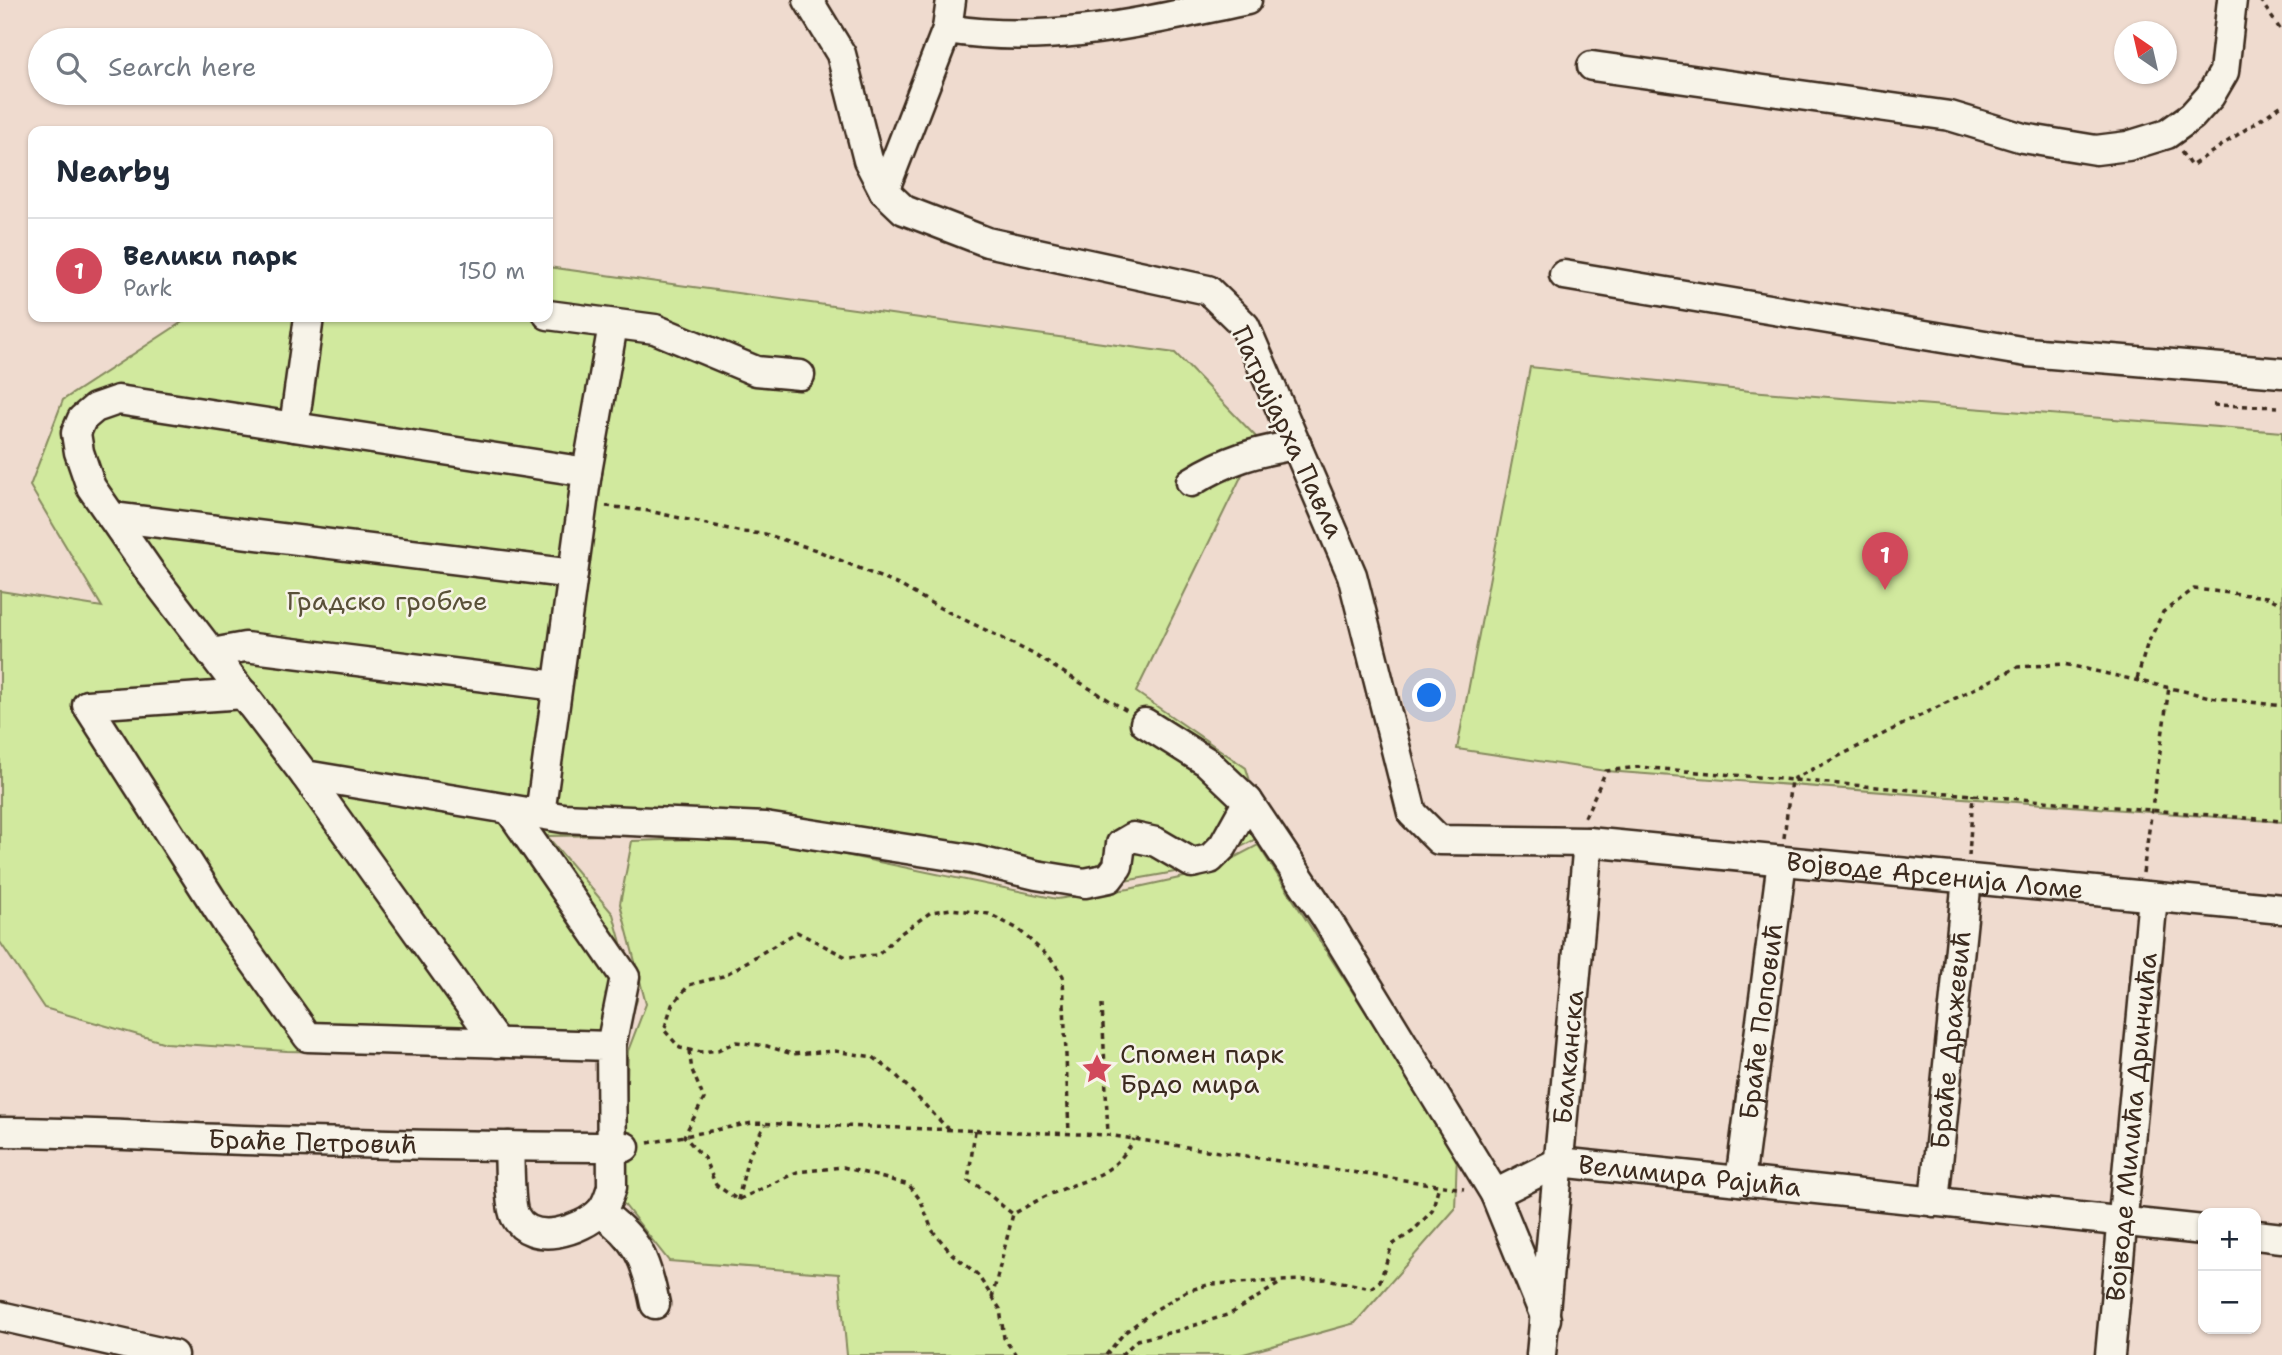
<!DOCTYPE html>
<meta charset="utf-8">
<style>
:root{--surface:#fff;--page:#f2f2f3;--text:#1f2937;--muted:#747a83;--line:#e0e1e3;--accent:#d1495b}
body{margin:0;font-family:"Shantell Sans",sans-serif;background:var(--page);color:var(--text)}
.controls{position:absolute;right:21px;bottom:21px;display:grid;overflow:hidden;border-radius:14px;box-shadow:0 2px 5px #0004}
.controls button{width:63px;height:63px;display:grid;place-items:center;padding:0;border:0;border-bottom:2px solid var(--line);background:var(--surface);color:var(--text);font:35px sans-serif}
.compass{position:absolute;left:2114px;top:21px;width:63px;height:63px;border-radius:50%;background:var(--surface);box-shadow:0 2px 5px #0004;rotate:326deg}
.you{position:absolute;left:1430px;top:696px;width:24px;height:24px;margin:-18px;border:5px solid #fff;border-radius:50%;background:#1a73e8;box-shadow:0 0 0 10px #1a73e833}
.badge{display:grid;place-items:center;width:46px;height:46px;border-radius:50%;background:var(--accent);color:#fff;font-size:23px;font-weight:700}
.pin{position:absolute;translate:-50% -58px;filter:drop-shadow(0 2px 4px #0008)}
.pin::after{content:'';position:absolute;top:37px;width:24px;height:21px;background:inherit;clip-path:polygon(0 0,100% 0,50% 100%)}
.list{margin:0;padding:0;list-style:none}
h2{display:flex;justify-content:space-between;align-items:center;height:91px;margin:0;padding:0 28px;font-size:30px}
h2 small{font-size:23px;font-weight:400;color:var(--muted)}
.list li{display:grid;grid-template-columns:46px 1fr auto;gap:21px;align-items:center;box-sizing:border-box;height:105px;padding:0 28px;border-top:2px solid var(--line)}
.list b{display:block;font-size:26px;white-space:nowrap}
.list p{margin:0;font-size:23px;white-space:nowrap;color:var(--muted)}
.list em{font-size:23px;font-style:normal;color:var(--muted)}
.icon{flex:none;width:38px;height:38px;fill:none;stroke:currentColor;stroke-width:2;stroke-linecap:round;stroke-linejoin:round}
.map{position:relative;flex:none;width:2282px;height:1355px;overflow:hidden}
.search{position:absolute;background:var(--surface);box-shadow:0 2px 5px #0004;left:28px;top:28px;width:525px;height:77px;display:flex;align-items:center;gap:18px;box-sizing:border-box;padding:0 24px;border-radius:38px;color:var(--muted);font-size:26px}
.panel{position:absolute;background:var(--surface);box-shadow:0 2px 5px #0004;left:28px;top:126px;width:525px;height:196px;border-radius:14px}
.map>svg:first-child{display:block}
.green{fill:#d1e99e;stroke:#868a5e;stroke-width:2}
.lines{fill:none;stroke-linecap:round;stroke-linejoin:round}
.minor-casing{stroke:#3b2a1e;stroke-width:33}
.path{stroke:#3b2a1e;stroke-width:3.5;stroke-dasharray:5 5;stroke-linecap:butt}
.minor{stroke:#f7f3e8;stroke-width:28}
.labels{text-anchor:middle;stroke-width:5;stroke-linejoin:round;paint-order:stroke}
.street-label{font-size:26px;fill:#3b2a1e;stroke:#f7f3e8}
.park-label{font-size:26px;fill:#595038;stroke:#f7f3e8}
.poi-label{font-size:26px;fill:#3b2a1e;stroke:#f7f3e8;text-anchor:start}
</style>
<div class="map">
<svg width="2282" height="1355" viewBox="0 0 2282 1355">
<rect width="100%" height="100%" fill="#efdbcf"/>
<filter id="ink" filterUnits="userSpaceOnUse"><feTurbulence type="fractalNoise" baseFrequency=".0143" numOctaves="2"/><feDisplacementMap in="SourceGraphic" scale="14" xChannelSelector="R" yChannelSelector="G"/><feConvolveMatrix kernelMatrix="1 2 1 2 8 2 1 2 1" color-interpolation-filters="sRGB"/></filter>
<g filter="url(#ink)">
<g class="green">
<polygon points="548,267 1175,353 1259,440 1136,692 1246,768 1263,823 1254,840 1203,867 1057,893 760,833 547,836 613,914 637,1000 629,1024 609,1058 287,1051 166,1043 44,1008 0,942 0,591 102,607 30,486 63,400 190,317 548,317"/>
<polygon points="1530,367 1750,391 2282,432 2282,822 1606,771 1457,749"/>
<polygon points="758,837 1057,899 1129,889 1207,872 1258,845 1457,1154 1455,1209 1355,1323 1240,1355 847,1355 839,1274 669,1261 623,1203 628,1051 646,1004 620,904 632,841"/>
</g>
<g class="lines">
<defs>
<g id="minor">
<path id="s1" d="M 808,0 L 841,54 L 868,160 L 884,191 L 904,210 L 987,242 L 1208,290 L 1245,326 L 1352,575 L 1412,813 L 1439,840 L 1588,842 L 2282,909"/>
<path d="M 947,29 C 1051,46 1146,21 1247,0"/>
<polyline points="1592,66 1950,116 2023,138 2096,150 2128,146 2167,134 2192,116 2210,96 2224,72 2232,0"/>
<polyline points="884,191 947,29 951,0"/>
<polyline points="1564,275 2027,352 2282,373"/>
<polyline points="548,315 655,329 756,371 800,375"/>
<polyline points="294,427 309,317"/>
<path d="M 1191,482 C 1226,460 1257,451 1297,445"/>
<polyline points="112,517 573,574"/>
<polyline points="212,653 245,647 557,686"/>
<path d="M 244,694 L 87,705 L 228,925 L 308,1037 L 611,1046 L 612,1187 C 609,1196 607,1204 601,1211 C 582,1231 531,1247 515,1216 C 509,1205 510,1161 509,1146"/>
<polyline points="1145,723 1207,762 1248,801"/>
<polyline points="305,775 563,818 765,827 971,859 1036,875 1085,883 1109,878 1118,866 1121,844 1133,837 1156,842 1192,863 1210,859 1223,846 1248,801 1325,916 1495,1194 1546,1319"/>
<polyline points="509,809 625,977 611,1046"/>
<polyline points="540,814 587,472 613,325"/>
<polyline points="497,1043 305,775 152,575 91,487 79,452 76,433 82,419 95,408 118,400 587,472"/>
<path id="s2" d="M 0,1132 C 81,1132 162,1137 244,1140 C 371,1144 498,1147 625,1147"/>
<path id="s3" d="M 1740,1181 L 1782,861"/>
<path id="s4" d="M 1495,1194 L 1559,1162 L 2203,1230"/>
<path id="s5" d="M 1934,1202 L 1967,879"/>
<path d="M 600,1212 C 638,1239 646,1259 655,1304"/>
<polyline points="2256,1235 2282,1238"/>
<polyline points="0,1316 173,1355"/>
<path id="s6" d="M 1541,1355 L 1588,842"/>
<path id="s7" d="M 2110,1355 L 2153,897"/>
</g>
</defs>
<use href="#minor" class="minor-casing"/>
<g class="path">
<polyline points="2260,0 2282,32"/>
<polyline points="2181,152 2191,166 2282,105"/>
<polyline points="2213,405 2282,407"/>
<polyline points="606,506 649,511 742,532 765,534 816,550 901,586 940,608 994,634 1033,654 1127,711"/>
<polyline points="2137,679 2147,645 2163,612 2194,589 2267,597 2282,604"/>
<polyline points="1585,817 1606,771 1638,767 2282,821"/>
<polyline points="1784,838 1791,780 2018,667 2064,664 2210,697 2282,706"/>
<polyline points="1969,856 1973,794"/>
<polyline points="2143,873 2169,687"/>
<polyline points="1102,1004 1108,1135"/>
<polyline points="689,1051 692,1070 704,1099 684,1136 704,1158 716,1185 738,1200 797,1172 843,1167 909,1185 921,1201 932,1230 952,1254 977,1274 1000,1309 1004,1338 1016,1355"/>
<polyline points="949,1130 895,1074 873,1057 835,1051 792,1054 767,1046 736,1042 718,1050 701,1052 680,1048 664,1030 672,1005 689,985 723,976 797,932 846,957 878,955 897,936 931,912 951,909 989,914 1018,929 1052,960 1063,976 1069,1134"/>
<path d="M 975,1131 L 968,1181 C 985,1188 997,1203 1013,1214"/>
<polyline points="648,1143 752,1123 1108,1135 1464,1189"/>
<polyline points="738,1200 748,1157 765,1124"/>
<path d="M 992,1298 L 1013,1214 C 1028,1206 1042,1197 1058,1191 C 1094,1176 1113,1176 1134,1139"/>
<polyline points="1106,1355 1124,1333 1155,1310 1187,1291 1211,1284 1326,1279 1371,1288 1380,1281 1392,1245 1412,1232 1432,1211 1439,1185"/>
<polyline points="1121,1355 1137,1340 1177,1331 1230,1314 1282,1282"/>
</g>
<use href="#minor" class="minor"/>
</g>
</g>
<defs>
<symbol id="sight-bare" viewBox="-9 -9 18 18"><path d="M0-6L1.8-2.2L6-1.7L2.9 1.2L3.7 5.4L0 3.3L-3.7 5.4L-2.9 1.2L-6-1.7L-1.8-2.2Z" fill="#d1495b" stroke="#f7f3e8" stroke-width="2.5" paint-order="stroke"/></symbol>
</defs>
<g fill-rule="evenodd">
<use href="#sight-bare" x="1075" y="1047" width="44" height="44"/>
</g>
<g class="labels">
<g class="street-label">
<text transform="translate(1288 432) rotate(65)" y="9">Патријарха Павла</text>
<text dy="9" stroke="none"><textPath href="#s1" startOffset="1654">Војводе Арсенија Ломе</textPath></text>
<text dy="9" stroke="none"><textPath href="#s3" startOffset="161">Браће Поповић</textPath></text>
<text dy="9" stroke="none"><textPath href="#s5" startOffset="163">Браће Дражевић</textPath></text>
<text dy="9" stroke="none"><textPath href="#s6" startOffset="299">Балканска</textPath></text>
<text dy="9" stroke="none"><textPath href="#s7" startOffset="229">Војводе Милића Дринчића</textPath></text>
<text dy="9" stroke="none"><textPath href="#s2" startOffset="313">Браће Петровић</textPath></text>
<text dy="9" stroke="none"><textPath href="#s4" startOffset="203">Велимира Рајића</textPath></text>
</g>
<g class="park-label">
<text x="387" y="610">Градско гробље</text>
</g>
<g class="poi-label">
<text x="1120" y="1063">Спомен парк<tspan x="1120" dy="30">Брдо мира</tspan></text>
</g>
</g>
</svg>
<div class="controls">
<button>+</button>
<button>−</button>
</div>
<svg class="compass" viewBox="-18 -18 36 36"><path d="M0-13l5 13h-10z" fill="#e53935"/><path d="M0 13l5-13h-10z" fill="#747a83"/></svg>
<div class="you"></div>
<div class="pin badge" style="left:1885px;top:590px">1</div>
<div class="search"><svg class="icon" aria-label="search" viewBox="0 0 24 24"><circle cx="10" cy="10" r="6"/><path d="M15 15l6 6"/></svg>Search here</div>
<section class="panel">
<h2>Nearby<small></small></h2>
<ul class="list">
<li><span class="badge">1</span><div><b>Велики парк</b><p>Park</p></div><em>150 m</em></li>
</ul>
</section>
</div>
